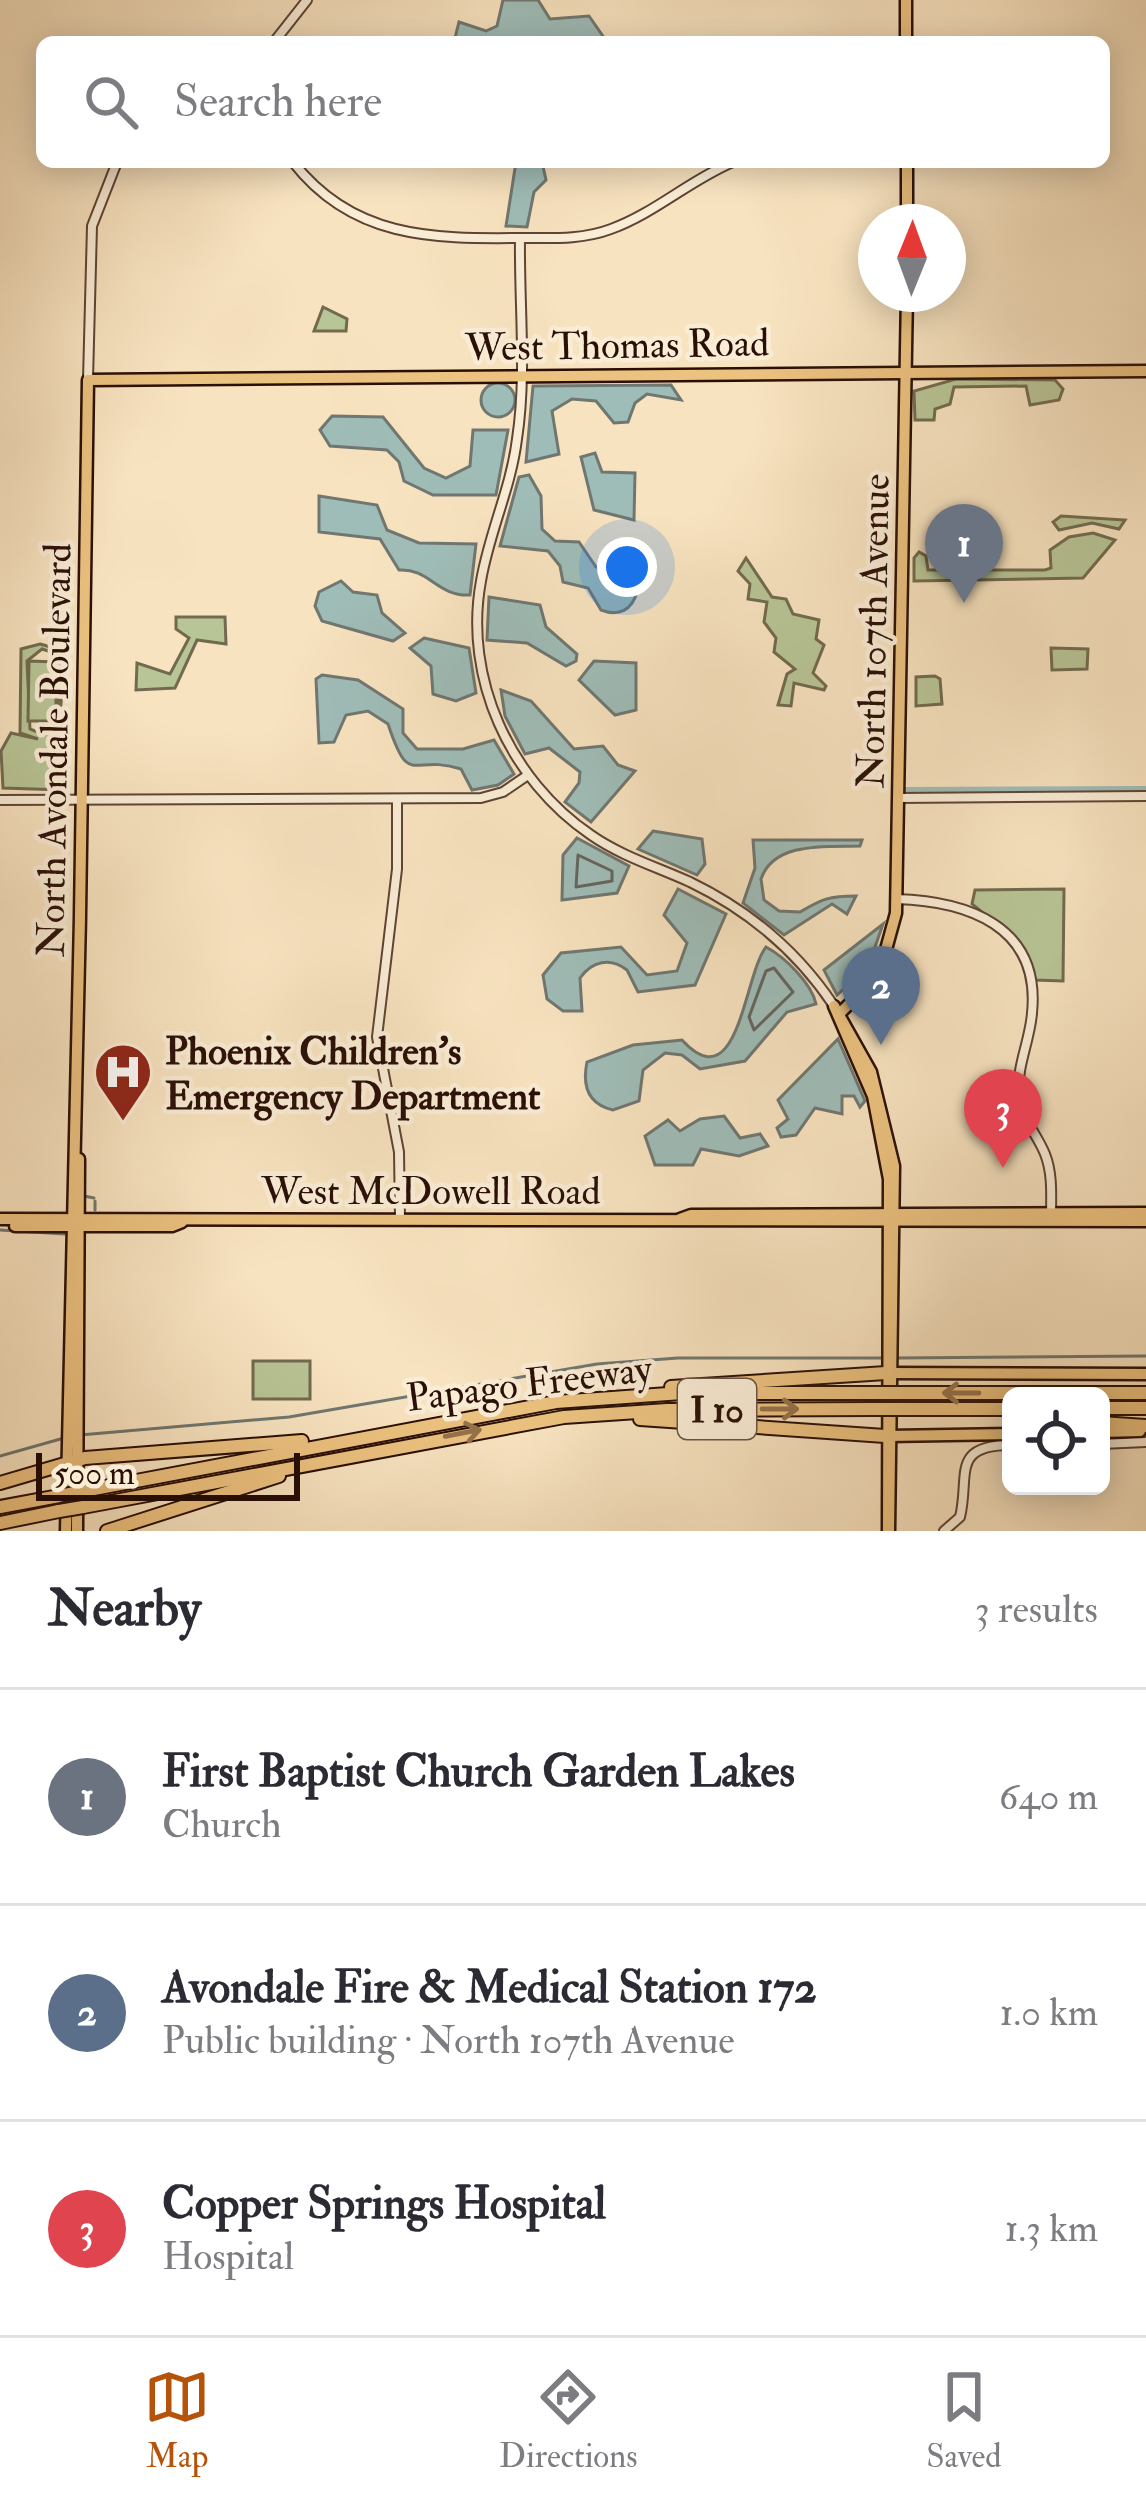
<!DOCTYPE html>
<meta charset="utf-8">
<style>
:root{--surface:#fff;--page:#f7f7f7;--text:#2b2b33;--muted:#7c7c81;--line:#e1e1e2;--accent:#b45309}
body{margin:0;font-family:"IM FELL Double Pica",serif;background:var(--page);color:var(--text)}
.controls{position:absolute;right:36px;bottom:36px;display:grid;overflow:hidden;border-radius:18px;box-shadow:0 6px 30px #0003}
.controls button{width:108px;height:108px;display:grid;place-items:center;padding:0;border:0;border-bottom:3px solid var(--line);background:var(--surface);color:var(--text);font:60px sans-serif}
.compass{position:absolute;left:858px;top:204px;width:108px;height:108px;border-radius:50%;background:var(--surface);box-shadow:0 6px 30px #0003;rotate:1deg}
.scale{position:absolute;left:36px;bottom:30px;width:264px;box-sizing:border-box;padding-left:12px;border:6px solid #2a0f06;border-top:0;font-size:33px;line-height:42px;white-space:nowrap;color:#2a0f06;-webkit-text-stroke:9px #faedd6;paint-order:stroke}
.you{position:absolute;left:627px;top:567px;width:42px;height:42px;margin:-30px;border:9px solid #fff;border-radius:50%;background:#1a73e8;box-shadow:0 0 0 18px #1a73e833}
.badge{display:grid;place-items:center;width:78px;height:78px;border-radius:50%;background:var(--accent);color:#fff;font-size:39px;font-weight:700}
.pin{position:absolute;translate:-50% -99px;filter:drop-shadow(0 3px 6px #0008)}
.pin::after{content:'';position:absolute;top:63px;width:42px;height:36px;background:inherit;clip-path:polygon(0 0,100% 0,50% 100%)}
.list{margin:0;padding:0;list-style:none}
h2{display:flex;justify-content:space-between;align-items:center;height:156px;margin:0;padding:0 48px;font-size:51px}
h2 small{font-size:39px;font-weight:400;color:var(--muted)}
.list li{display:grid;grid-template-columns:78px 1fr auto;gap:36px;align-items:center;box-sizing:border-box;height:216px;padding:0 48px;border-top:3px solid var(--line)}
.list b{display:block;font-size:45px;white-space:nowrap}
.list p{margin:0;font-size:39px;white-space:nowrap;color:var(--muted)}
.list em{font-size:39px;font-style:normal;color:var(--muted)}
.icon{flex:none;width:66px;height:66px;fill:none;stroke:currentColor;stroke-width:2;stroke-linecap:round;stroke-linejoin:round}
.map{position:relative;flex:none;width:1146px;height:1531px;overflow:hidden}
.search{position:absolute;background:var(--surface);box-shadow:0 6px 30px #0003;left:36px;right:36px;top:36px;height:132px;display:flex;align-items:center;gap:30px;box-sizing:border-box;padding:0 42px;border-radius:18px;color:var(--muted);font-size:45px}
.sheet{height:804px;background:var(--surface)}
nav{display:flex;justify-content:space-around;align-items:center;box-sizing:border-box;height:168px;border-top:3px solid var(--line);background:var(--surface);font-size:33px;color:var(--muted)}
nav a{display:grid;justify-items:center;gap:6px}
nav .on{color:var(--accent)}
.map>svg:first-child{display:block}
.green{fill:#b8c596;stroke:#716a4e;stroke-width:3;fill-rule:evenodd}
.water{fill:#9fbdb8;stroke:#707771;stroke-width:3}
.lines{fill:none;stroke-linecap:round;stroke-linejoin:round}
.shore{stroke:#64665f;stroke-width:3}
.stream{stroke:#707771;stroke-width:3}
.canal{stroke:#9fbdb8;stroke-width:6}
.minor-casing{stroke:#5e4434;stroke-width:12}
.major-casing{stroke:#2a0f06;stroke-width:15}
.highway-casing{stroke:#2a0f06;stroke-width:16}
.minor{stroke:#faedd6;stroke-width:8}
.major{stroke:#ecc280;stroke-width:10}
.highway{stroke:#ecc280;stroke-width:12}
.highway-bridge-casing{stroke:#2a0f06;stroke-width:16;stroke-linecap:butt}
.highway-bridge{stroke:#ecc280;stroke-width:12}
.oneway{stroke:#957149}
.labels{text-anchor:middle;stroke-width:9;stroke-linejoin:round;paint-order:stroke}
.shield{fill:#faedd6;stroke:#685244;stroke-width:3}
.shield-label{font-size:36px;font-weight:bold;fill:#2a0f06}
.street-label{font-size:39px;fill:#2a0f06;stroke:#faedd6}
.poi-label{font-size:39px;font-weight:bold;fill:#2a0f06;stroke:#faedd6;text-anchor:start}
</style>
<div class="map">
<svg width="1146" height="1531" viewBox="0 0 1146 1531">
<rect width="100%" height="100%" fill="#f8e3c0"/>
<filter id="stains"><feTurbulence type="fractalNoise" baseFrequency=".00167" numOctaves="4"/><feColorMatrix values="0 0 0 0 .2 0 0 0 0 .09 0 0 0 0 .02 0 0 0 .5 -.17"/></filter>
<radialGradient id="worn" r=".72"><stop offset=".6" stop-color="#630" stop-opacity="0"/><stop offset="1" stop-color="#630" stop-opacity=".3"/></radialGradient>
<g class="green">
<polygon points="323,307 347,319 346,331 314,331"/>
<polygon points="956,379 1055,380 1063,389 1059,400 1030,405 1026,386 954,387 950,404 935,409 934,420 915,420 914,391"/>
<polygon points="1061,516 1125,520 1119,529 1092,523 1059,530 1053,522"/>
<polygon points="1093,533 1115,540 1083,578 914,581 914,558 919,552 926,556 928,570 1045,570 1051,568 1050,550 1069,537"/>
<polygon points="746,558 772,597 786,599 793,614 819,620 816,639 824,645 813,673 826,686 824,690 794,683 791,706 778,705 787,674 795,669 774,652 776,638 764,622 767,602 748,599 750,584 738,571"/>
<polygon points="176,617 225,617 226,644 197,640 175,688 136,690 137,663 170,674 189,638 176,629"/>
<path d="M 40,644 L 55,648 L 64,664 L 59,730 L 69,733 L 68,785 L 63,790 L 3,788 L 1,751 L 11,733 L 38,739 L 20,733 L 21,649 ZM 42,649 L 54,653 L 59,664 L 58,721 L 42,734 L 30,729 L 27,661 Z"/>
<polygon points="1051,648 1088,649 1087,669 1052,670"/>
<polygon points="29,661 56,662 56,721 28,721"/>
<polygon points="935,676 940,679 942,704 916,706 916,677"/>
<polygon points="1064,889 1063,981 1034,980 1012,936 972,904 975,890"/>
<rect x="253" y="1361" width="57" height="38"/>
</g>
<g class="water">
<polygon points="503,0 538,0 550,19 589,16 607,42 454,42 459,22 486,31 497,26"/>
<polygon points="516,162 542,162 546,180 534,192 527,227 506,226"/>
<circle cx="498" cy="400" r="17"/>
<polygon points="533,386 671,385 681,400 647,394 635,403 628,422 614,423 596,401 572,399 552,411 559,454 526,462"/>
<polygon points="332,416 383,417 424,468 446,478 470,466 473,430 508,430 496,495 433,495 404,481 399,462 387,450 330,446 320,430"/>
<polygon points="595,453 602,472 635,473 634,520 594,510 581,457"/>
<path d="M 529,475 L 541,496 L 542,529 L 555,541 L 579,542 L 596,567 L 631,575 L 637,592 C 632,610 619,617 601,610 L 588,588 L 563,582 L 560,566 L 548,551 L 500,546 L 519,477 Z"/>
<path d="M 319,496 L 377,505 L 387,530 L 419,543 L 476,544 L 470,595 C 438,597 429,568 399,570 L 380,539 L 319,532 Z"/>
<polygon points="341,581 353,592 377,595 382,613 405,633 393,641 322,621 315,606 319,592"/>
<polygon points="489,597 540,605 546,627 577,654 576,661 566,666 527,643 487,640"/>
<polygon points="424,638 469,648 476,693 456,701 433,694 431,666 410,648"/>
<polygon points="594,661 636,663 636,710 615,715 579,680"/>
<path d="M 322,675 L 358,680 L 403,709 L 403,733 L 417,749 L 463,749 L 494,740 L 514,774 L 498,785 L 472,790 L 461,769 C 411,753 410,790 388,724 L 368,711 L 346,715 L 334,742 L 319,743 L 316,679 Z"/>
<polygon points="501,690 531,701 574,749 603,746 618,765 635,771 591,822 565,802 579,783 580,772 549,748 525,754 505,716"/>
<polygon points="653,831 702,839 705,864 697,875 638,849"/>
<polygon points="577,838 629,866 617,893 562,900 563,855"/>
<path d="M 753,840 L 862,840 L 860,846 C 827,847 774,841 761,879 L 764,900 L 779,911 L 800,912 C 822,899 829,896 856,896 L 847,914 L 832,904 L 784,935 L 743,903 L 755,868 Z"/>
<path d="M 678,889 L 726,914 L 695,985 L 638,992 L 627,970 C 610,957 592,961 580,978 L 582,1011 L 563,1011 L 547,999 L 543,975 L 561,953 L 621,947 L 647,975 L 677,971 L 687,943 L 664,915 Z"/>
<polygon points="883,924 868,967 837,995 824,970"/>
<path d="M 766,947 C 785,957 812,984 816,1004 L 787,1012 L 745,1061 L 700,1069 L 682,1055 L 665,1053 L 643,1070 L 639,1101 L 613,1110 C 588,1104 582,1086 587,1062 L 633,1045 L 682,1040 C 739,1102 744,974 766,947 Z"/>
<polygon points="838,1039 865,1101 860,1107 854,1096 842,1096 842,1114 815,1108 796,1135 781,1137 777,1128 788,1119 778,1100"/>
<polygon points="724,1116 740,1138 760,1134 768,1146 739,1156 701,1149 693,1165 655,1165 645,1136 668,1120 680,1131 700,1119"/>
</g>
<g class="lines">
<g class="shore">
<polygon points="578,855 612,871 612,881 576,887"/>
<polygon points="774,968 793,992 754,1030 749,1017 766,971"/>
</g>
<g class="stream">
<polyline points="84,1196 94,1198"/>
<polyline points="95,1210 95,1201"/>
<polyline points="0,1230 65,1234"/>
<polyline points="896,1358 1146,1356"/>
<polyline points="80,1435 289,1417 597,1364 678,1358 886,1358"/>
<polyline points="0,1456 64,1438"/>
</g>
<polyline class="canal" points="905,790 1146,789"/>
<defs>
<g id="minor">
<polyline points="274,42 307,0"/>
<path d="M 293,162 C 352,238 431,239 520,238 C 551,238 582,240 611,229 C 655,213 690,180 733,162"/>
<path d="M 520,238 C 519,305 527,374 517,439 C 511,488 489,533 481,581 C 463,678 510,780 591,835 C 621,856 657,867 690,882 C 748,910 798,952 834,1006"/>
<polyline points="88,380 92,226 117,162"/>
<polyline points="899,798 1146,796"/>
<polyline points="397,799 397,869 377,1037 399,1152 400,1220"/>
<polyline points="0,800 481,798 503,792 528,775"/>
<path d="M 896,899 C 966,901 1041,925 1032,1013 C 1030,1041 1016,1067 1019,1095 C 1021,1118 1037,1134 1045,1154 C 1053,1174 1051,1197 1051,1218"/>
<polyline points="1101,1444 1146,1442"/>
<path d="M 944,1531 L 960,1517 C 970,1476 950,1445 1011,1445"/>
</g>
<g id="major">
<polyline points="906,0 906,42"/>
<polyline points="907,162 907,222"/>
<polyline points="839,1014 879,975 896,913 907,294"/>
<polyline points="0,1219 1146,1221"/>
<polyline points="680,1219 691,1215 1146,1213"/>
<polyline points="15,1226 172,1226 182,1222"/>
<polyline points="889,1373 1146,1374"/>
<polyline points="1101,1432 1140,1431"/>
<polyline points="888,1436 1011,1434"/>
<path d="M 66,1531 C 76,1147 84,764 88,380 L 1146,371"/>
<polyline points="77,1531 79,1159"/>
<polyline points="888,1531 889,1179 873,1096 834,1006 871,1072 894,1166 889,1531"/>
</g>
<g id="highway">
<polyline points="671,1387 886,1373"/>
<polyline points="905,1393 1146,1393"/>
<polyline points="1101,1408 1146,1408"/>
<polyline points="905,1409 1011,1409"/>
<polyline points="640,1419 885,1436"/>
<polyline points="1101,1423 1146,1426"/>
<polyline points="0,1483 85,1458 302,1441"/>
<polyline points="83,1491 556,1402 682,1393 874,1393"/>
<polyline points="0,1507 59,1496"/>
<polyline points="83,1507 564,1417 667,1410 874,1409"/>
<polyline points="0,1523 59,1511"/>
<polyline points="107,1531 279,1476"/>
</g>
</defs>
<use href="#minor" class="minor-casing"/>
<use href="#major" class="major-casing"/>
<use href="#highway" class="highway-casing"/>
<use href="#minor" class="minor"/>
<use href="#major" class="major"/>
<use href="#highway" class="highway"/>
<defs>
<g id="highway-bridge">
<polyline points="874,1393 905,1393"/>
<polyline points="874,1409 905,1409"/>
<polyline points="59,1496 83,1491"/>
<polyline points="59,1511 83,1507"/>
</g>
</defs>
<use href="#highway-bridge" class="highway-bridge-casing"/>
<use href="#highway-bridge" class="highway-bridge"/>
</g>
<defs><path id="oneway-shaft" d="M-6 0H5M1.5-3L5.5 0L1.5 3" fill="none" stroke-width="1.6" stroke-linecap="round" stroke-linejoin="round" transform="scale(3)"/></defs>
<g class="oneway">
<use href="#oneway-shaft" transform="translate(961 1393) rotate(180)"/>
<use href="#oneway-shaft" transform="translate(780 1409)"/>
<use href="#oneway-shaft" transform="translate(463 1433) rotate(-11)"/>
</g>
<defs>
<symbol id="hospital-pin" viewBox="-11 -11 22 30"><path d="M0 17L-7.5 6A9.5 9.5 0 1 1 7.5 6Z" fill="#8f2418" stroke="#faedd6"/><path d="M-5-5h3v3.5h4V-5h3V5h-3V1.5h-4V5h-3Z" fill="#fff"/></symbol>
</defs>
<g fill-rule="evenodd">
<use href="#hospital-pin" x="90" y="1039" width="66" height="90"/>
</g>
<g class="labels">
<rect class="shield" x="678" y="1379" width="78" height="60" rx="9"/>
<g class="shield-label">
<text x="717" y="1422">I 10</text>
</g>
<g class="street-label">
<text transform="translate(617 344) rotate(-1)" y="14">West Thomas Road</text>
<text transform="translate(872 631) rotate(-89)" y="14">North 107th Avenue</text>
<text transform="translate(53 750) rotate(-89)" y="14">North Avondale Boulevard</text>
<text x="431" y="1204">West McDowell Road</text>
<text transform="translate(529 1382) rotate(-7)" y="14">Papago Freeway</text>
</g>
<g class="poi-label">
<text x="165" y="1064">Phoenix Children’s<tspan x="165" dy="45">Emergency Department</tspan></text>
</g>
</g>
<rect width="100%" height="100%" filter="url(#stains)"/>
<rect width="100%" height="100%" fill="url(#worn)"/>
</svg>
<div class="controls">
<button><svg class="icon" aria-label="locate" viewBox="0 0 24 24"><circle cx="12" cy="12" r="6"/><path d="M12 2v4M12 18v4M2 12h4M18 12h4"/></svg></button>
</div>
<svg class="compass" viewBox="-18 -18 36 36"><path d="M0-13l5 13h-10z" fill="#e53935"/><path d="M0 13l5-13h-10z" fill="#7c7c81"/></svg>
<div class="scale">500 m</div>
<div class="you"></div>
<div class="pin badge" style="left:964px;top:603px;background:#6b7280">1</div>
<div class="pin badge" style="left:881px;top:1045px;background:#5c6f8a">2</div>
<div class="pin badge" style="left:1003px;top:1168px;background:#e0444e">3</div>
<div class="search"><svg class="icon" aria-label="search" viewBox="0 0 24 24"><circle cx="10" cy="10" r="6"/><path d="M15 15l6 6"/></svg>Search here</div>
</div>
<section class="sheet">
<h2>Nearby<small>3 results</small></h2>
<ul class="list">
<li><span class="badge" style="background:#6b7280">1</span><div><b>First Baptist Church Garden Lakes</b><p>Church</p></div><em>640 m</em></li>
<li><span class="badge" style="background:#5c6f8a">2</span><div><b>Avondale Fire &amp; Medical Station 172</b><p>Public building · North 107th Avenue</p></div><em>1.0 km</em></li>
<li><span class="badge" style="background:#e0444e">3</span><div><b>Copper Springs Hospital</b><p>Hospital</p></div><em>1.3 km</em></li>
</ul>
</section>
<nav>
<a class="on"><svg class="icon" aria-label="map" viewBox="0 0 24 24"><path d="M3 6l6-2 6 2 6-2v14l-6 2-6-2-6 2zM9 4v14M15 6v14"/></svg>Map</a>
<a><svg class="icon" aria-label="directions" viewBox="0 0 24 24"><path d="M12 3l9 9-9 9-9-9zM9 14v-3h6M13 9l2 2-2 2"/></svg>Directions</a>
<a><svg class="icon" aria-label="saved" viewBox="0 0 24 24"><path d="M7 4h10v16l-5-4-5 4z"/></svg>Saved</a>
</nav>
